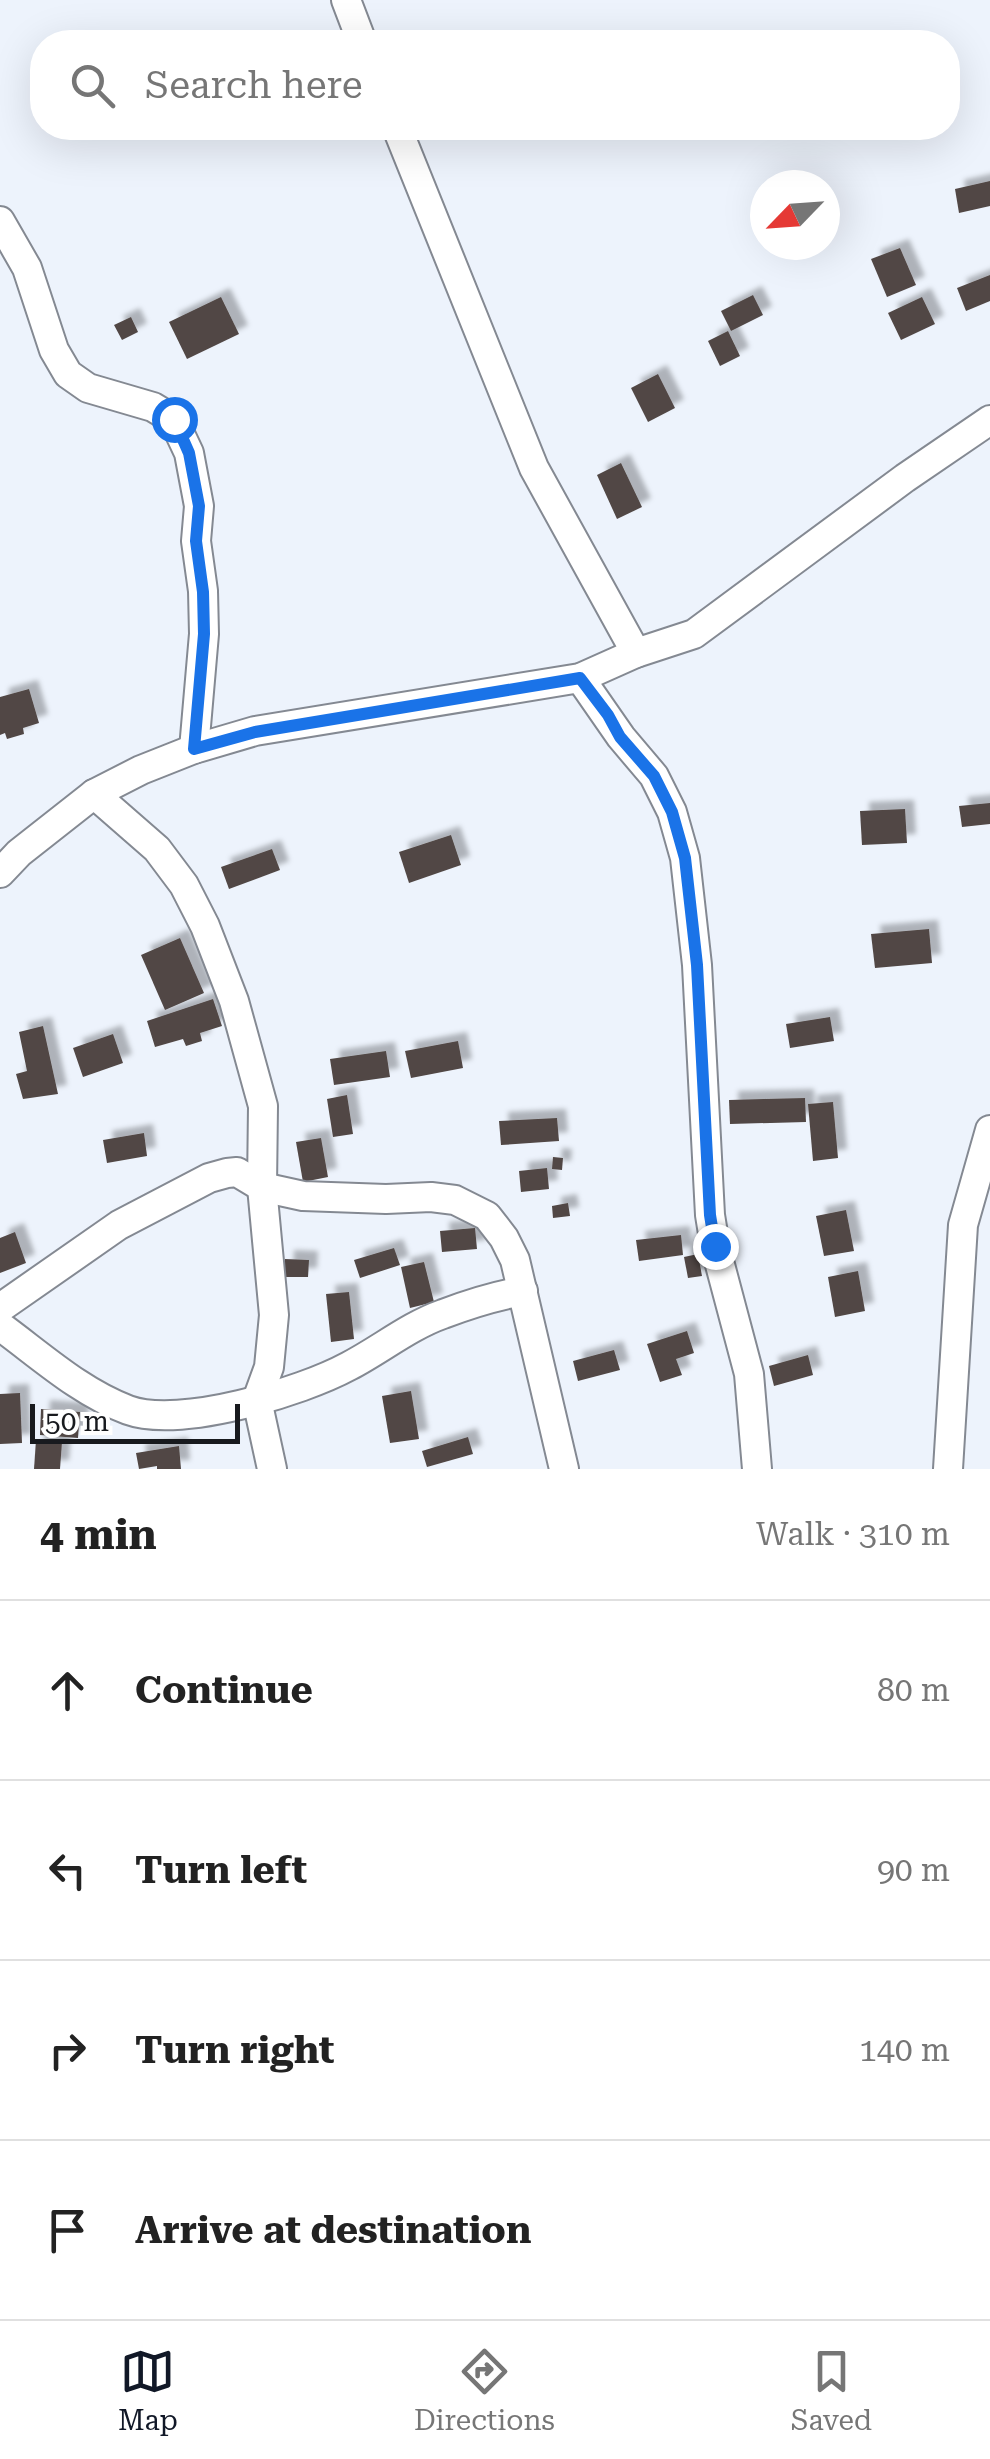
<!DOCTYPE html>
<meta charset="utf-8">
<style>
:root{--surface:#fff;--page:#f2f2f2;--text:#222;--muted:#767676;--line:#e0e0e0;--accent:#111827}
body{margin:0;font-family:"Roboto Serif",serif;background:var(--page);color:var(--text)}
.compass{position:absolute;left:750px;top:170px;width:90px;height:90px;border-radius:50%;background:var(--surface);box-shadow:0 10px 40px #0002;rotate:245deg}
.scale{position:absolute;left:30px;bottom:25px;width:210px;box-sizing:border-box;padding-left:10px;border:5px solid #181a1e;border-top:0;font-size:28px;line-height:35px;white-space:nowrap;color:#181a1e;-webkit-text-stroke:8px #fff;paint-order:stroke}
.stop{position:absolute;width:30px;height:30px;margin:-22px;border:8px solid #1a73e8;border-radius:50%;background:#fff}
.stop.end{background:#1a73e8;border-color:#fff;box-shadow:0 2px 10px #0008}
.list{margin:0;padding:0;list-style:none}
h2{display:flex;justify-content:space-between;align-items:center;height:130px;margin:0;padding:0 40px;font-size:42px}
h2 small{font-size:32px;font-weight:400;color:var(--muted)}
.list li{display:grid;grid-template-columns:65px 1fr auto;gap:30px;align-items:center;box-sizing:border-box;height:180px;padding:0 40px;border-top:2px solid var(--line)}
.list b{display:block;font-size:38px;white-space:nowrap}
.list em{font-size:32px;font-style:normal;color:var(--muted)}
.icon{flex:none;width:55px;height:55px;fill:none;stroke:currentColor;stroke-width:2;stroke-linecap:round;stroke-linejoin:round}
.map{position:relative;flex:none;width:990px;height:1469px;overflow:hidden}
.search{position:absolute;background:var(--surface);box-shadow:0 10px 40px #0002;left:30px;right:30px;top:30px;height:110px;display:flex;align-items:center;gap:25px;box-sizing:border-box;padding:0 35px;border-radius:40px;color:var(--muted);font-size:38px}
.sheet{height:850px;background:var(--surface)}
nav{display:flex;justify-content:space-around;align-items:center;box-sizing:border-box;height:140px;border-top:2px solid var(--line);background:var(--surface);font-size:28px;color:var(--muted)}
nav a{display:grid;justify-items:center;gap:5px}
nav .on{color:var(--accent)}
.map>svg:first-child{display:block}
.building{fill:#514744;filter:url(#shadow)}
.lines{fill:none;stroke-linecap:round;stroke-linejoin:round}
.minor-casing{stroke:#848992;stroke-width:32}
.minor{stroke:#fff;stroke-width:28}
.route{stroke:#1a73e8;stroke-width:12}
</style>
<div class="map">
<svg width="990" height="1469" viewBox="0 0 990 1469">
<defs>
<filter id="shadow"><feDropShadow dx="9" dy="-9" stdDeviation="2.5" flood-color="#0004"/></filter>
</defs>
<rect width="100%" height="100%" fill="#edf3fc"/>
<g class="building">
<polygon points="990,181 990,206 959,213 955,189"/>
<polygon points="900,248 916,285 887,297 871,259"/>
<polygon points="990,275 990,301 966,311 957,288"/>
<polygon points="753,295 763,315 731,331 721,311"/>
<polygon points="221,297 239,334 187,359 169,322"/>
<polygon points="922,297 935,324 901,340 888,313"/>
<polygon points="131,317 138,332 122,340 114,325"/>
<polygon points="728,331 740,356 720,366 708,341"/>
<polygon points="658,374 675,408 648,422 631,388"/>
<polygon points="621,463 642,507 617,519 597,475"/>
<polygon points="29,689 39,723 23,728 24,734 7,739 5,733 0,735 0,697"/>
<polygon points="990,803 990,824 962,827 959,806"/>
<polygon points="905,809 907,843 862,845 860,811"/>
<polygon points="451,835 461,865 409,883 399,852"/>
<polygon points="272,849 280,870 229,889 221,867"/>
<polygon points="929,929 932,963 875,968 871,934"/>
<polygon points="180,938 204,993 165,1010 141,955"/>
<polygon points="213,999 222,1026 200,1033 202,1041 186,1046 183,1039 155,1047 147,1021"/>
<polygon points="830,1017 834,1041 790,1048 786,1024"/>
<polygon points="43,1026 58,1094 23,1099 16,1074 27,1071 19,1032"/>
<polygon points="113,1034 123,1063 83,1077 73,1048"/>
<polygon points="458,1041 463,1068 411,1078 405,1051"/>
<polygon points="386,1051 390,1077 334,1085 330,1059"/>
<polygon points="347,1095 353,1134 333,1137 327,1099"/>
<polygon points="805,1098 806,1122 730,1124 729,1100"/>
<polygon points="833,1102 838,1158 813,1161 808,1104"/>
<polygon points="557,1118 559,1141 501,1145 499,1121"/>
<polygon points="144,1133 147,1156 107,1163 103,1140"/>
<polygon points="321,1138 328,1177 303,1182 296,1142"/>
<polygon points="553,1157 563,1158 562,1170 552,1169"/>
<polygon points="547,1168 549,1189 521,1192 519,1171"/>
<polygon points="568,1203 570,1216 553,1218 552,1206"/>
<polygon points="846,1210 854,1251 824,1256 816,1216"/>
<polygon points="475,1228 477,1249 442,1252 440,1231"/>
<polygon points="15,1232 26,1263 0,1273 0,1238"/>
<polygon points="681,1235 683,1255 639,1261 636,1240"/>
<polygon points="394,1248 400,1265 360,1278 354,1260"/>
<polygon points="698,1254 702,1276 688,1278 684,1257"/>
<polygon points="285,1259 309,1260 308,1277 284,1277"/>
<polygon points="424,1262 434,1302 410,1308 401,1267"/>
<polygon points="858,1271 865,1311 835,1317 828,1277"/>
<polygon points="349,1292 354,1339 331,1342 326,1294"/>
<polygon points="687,1331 694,1353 676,1359 682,1375 660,1382 647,1344"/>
<polygon points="614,1350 620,1370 578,1381 573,1361"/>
<polygon points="808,1355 813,1375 774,1386 769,1366"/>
<polygon points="411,1391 419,1439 390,1443 382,1396"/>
<polygon points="20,1393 22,1443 0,1444 0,1394"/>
<polygon points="41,1409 80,1412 78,1438 40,1435"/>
<polygon points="468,1437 473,1454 427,1467 422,1451"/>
<polygon points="36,1440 62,1442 60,1469 34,1469"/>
<polygon points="179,1446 181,1469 157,1469 157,1466 139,1469 136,1453"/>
</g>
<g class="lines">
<defs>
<g id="minor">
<polyline points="346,0 362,42"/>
<polyline points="397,128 534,468 636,653"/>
<polyline points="0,221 27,268 54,350 68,374 88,388 153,407 173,419 189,453 199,506 196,541 203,591 204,634 194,749"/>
<polyline points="580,678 621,737 654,776 672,812 685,858 697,965 710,1215 715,1246 749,1374 757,1469"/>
<polyline points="94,794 157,849 184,885 205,926 234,1001 263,1106 262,1187 274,1315 269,1367 257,1400 272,1469"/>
<polyline points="0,873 19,853 94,794 141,770 194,749 255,731 580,678 636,653 694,634 905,478 990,420"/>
<polyline points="0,1308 119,1225 209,1178 227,1173 237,1172 262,1187 303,1196 386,1199 431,1197 455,1200 487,1216 504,1238 515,1260 564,1469"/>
<path d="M 0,1326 C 41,1356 80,1392 128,1410 C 180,1429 301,1392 349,1366 C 380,1350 409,1326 443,1314 C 469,1304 495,1296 523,1291"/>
<polyline points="948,1469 963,1225 990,1130"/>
</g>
</defs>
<use href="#minor" class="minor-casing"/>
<use href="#minor" class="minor"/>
</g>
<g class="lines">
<polyline class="route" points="174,419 189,453 199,506 196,541 203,592 204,634 194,749 255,732 580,678 608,715 620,737 654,776 672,812 685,858 697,965 710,1215 715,1246"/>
</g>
</svg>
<svg class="compass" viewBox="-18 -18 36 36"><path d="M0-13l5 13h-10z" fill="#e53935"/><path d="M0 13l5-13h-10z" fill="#767676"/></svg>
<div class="scale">50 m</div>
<div class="stop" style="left:174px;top:419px"></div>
<div class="stop end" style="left:715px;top:1246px"></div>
<div class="search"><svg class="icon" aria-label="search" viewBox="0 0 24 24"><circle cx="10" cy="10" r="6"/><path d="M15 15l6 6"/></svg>Search here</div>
</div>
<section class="sheet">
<h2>4 min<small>Walk · 310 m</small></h2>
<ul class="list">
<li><svg class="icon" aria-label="ahead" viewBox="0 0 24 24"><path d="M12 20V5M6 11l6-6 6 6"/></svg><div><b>Continue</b></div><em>80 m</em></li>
<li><svg class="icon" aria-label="left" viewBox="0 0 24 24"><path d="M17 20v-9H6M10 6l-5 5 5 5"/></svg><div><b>Turn left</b></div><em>90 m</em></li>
<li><svg class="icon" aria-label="right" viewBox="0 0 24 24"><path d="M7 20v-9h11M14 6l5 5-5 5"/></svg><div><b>Turn right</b></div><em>140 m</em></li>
<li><svg class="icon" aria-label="arrive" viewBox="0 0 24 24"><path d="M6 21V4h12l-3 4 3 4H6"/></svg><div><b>Arrive at destination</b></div></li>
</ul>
</section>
<nav>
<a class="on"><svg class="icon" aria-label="map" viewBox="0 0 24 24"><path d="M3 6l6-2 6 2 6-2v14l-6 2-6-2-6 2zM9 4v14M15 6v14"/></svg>Map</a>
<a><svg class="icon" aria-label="directions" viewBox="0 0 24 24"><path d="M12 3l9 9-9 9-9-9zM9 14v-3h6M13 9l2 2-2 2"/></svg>Directions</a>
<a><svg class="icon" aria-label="saved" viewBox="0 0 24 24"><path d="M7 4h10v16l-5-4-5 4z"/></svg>Saved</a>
</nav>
